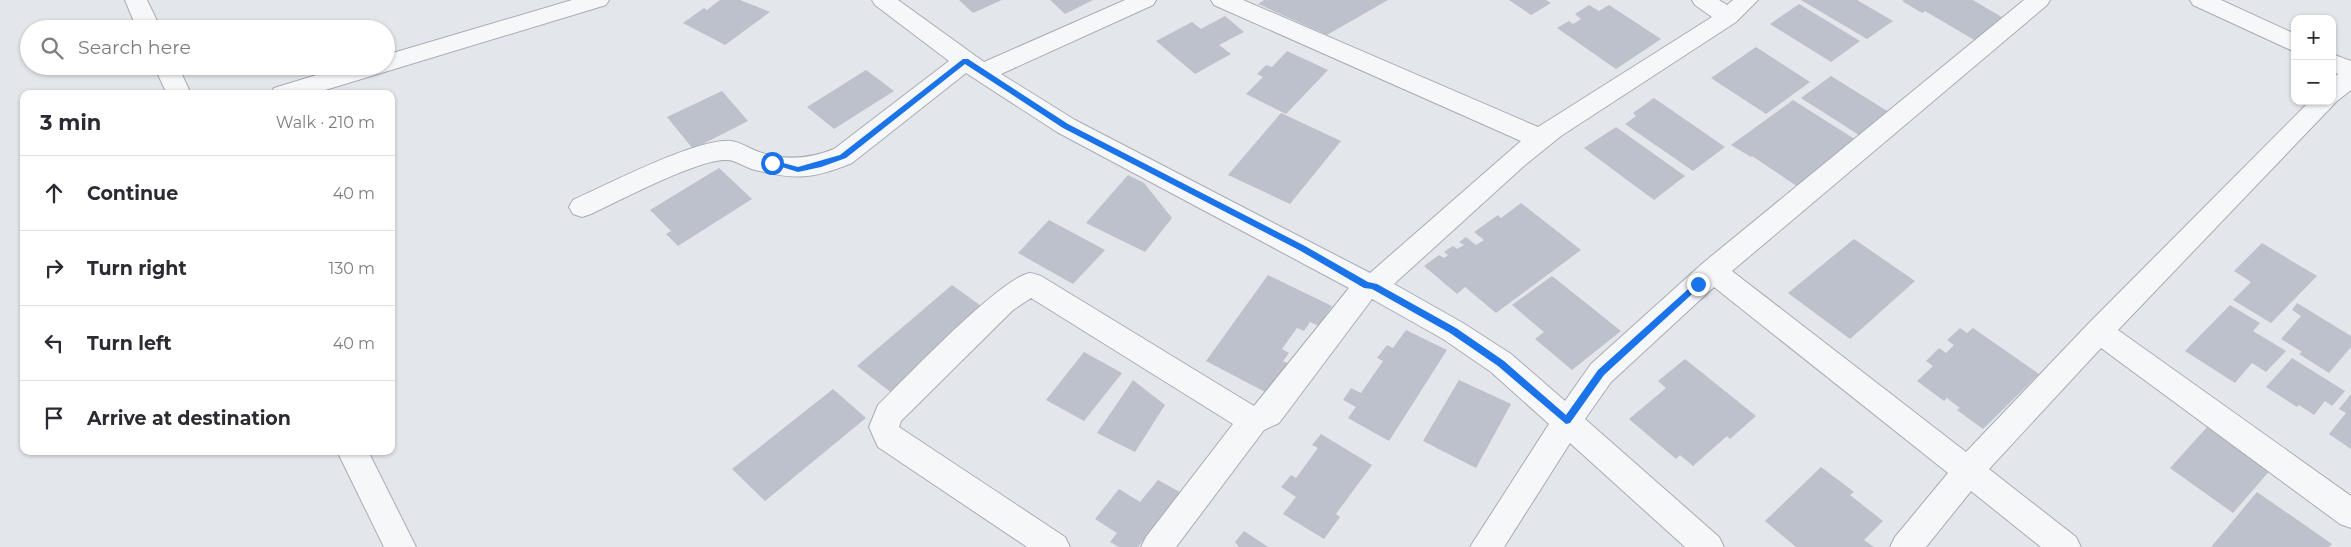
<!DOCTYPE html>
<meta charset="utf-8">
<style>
:root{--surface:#fff;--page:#f7f7f7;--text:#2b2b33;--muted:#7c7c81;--line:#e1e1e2}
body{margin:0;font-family:Montserrat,sans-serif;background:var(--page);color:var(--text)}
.controls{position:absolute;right:15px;top:15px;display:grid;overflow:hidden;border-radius:10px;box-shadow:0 1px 4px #0004}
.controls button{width:45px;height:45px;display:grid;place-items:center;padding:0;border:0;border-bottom:1px solid var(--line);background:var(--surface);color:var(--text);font:25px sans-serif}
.stop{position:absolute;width:15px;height:15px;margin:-11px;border:4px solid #1a73e8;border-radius:50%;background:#fff}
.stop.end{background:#1a73e8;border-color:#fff;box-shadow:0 1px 5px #0008}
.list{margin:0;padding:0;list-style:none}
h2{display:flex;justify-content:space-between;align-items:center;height:65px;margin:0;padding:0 20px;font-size:21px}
h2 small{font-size:16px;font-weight:400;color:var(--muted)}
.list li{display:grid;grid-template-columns:32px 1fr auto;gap:15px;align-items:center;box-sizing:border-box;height:75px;padding:0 20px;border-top:1px solid var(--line)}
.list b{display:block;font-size:19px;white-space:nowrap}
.list em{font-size:16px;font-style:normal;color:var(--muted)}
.icon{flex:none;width:28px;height:28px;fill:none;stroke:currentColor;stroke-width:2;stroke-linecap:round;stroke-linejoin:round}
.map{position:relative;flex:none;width:2351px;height:547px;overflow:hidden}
.search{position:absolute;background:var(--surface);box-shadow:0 1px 4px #0004;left:20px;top:20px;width:375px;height:55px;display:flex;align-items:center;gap:12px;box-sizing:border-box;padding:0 18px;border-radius:28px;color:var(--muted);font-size:19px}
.panel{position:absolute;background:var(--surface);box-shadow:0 1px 4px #0004;left:20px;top:90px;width:375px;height:365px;border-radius:10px}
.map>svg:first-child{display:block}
.building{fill:#bdc1cb}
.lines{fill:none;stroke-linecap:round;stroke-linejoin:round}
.street-casing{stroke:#a8acb5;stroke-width:2}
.street{fill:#f6f7f9;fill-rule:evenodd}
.route{fill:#1a73e8}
</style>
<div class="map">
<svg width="2351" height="547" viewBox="0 0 2351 547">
<rect width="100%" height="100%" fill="#e3e6eb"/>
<g class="building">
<polygon points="720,0 740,0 770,12 725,45 683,23 704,8 707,10"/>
<polygon points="959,0 1002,0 973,13"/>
<polygon points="1050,0 1093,0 1065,14"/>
<polygon points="1264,0 1388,0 1327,35 1258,4"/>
<polygon points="1509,0 1546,0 1551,3 1531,15"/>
<polygon points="1801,0 1857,0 1893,21 1867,39"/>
<polygon points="1904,0 1973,0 2010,22 1981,44 1925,11 1922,13 1902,1"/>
<polygon points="1799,4 1860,41 1831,62 1770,24"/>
<polygon points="1589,5 1599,11 1609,5 1661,39 1616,69 1557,28 1569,21 1573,24 1581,19 1575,14"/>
<polygon points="1225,16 1244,32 1219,45 1231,54 1195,74 1156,41 1192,22 1201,29"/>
<polygon points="1756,47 1810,82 1766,114 1711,78"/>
<polygon points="1287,51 1328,70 1286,114 1246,94 1263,77 1257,74 1266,65 1272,67"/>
<polygon points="866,70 894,91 834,129 807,107"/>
<polygon points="1831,76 1892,114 1862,137 1801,98"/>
<polygon points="722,91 748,121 693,149 667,117"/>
<polygon points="1654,98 1725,147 1693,171 1625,124 1636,116 1633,113"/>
<polygon points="1793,100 1864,145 1804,191 1752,156 1751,157 1731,145"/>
<polygon points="1281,113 1341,141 1290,204 1228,175"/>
<polygon points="1616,127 1685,176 1654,200 1584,148"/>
<polygon points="719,168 752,199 678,246 666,234 671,231 650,210"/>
<polygon points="1128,175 1144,183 1172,218 1145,252 1086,223"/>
<polygon points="1521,203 1581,250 1496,313 1465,287 1457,294 1424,266 1439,255 1444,258 1448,255 1444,252 1453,246 1457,249 1464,245 1459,242 1466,237 1476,245 1484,240 1474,232 1498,215 1501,218"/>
<polygon points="1049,220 1105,250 1073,284 1018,253"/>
<polygon points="1854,239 1915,281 1850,339 1788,293"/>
<polygon points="2262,243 2317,276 2271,323 2233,300 2251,282 2234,271"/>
<polygon points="1268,275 1332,306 1319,326 1310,322 1304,331 1297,328 1282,349 1289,353 1283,361 1292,365 1271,395 1206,361"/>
<polygon points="1552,276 1621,331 1572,370 1535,339 1544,332 1512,305"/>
<polygon points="952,285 988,311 893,394 857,366"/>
<polygon points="2297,303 2351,336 2351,347 2329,373 2299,354 2302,352 2281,339 2301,316 2292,310"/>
<polygon points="2230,305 2260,323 2253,331 2286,351 2266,372 2252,363 2235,383 2185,351"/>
<polygon points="1960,328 1967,333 1973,328 2039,374 1983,429 1957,410 1960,408 1947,398 1944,401 1917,381 1933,366 1926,361 1939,348 1946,353 1954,345 1947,340"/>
<polygon points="1406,330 1447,350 1389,441 1348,418 1356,407 1343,400 1351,388 1361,393 1383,361 1377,358 1387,345 1393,348"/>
<polygon points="1084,352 1122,373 1084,421 1046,400"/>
<polygon points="2292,358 2345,391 2332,406 2325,401 2314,415 2299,405 2297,407 2266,387"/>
<polygon points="1685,359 1756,416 1730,439 1727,436 1693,466 1680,455 1676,459 1629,419 1666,388 1658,381"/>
<polygon points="1133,380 1165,405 1135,452 1097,433"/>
<polygon points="1459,380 1511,404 1476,468 1423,441"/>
<polygon points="833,389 866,418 765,501 732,469"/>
<polygon points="2351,394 2351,449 2329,434 2346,413 2339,409"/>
<polygon points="2208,426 2272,468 2233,513 2170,468"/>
<polygon points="1321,434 1372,465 1336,514 1340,517 1324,539 1283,514 1296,497 1281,487 1291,475 1296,478 1318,448 1312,445"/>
<polygon points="1821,467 1854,492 1850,495 1883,521 1864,540 1874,547 1796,547 1765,521"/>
<polygon points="1158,480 1180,492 1138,547 1119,547 1110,542 1117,533 1095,519 1119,489 1140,502"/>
<polygon points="2257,492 2332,544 2329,547 2211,547"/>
<polygon points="1244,531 1268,547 1239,547 1235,542"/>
</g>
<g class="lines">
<defs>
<g id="street">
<polygon points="125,0 147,0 161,29 137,29"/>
<polygon points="572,0 609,0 606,5 312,94 271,94 274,88 346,66 386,66 386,55"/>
<path d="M 872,0 L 898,0 L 984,62 L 1125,0 L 1156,0 L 1153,5 L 1001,74 L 1075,120 L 1370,273 L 1521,141 L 1214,5 L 1211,0 L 1243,0 L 1538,127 L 1712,17 L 1695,5 L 1692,0 L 1719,0 L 1727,5 L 1733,0 L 1758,0 L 1736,22 L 1561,136 L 1525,165 L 1394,284 L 1463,323 L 1511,354 L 1565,401 L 1591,364 L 1703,263 L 2024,0 L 2050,0 L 2047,5 L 1732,271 L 1966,452 L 2089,323 L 2310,101 L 2332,101 L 2332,79 L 2338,74 L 2332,72 L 2332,54 L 2351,61 L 2351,90 L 2337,101 L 2118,330 L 2351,496 L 2351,528 L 2340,524 L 2101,348 L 1989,469 L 2076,537 L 2081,547 L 2041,547 L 1971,491 L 1926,547 L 1890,547 L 1895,537 L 1948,473 L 1714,287 L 1611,382 L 1585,419 L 1719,537 L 1724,547 L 1685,547 L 1570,443 L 1504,547 L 1470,547 L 1549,424 L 1491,372 L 1443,339 L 1372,299 L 1279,423 L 1264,430 L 1176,547 L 1141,547 L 1146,537 L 1233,424 L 1031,298 L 1013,310 L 901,421 L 899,427 L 1065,537 L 1070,547 L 1027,547 L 878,447 L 869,427 L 878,405 C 904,380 1001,277 1030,273 C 1033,273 1037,275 1041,276 L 1254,406 L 1349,288 L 1057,132 L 966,73 L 852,163 C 813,179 796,180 755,170 C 746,168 736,160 727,160 C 700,158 619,201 591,214 L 582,217 L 573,214 L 569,207 L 573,200 C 607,185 697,138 731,141 C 741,142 750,149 759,152 C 785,161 809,159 834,149 L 949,61 L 875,5 Z"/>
<polygon points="2190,0 2221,0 2295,34 2295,52 2193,5"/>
<polygon points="154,66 178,66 191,94 167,94"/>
<polygon points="337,451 368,451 416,547 384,547"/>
</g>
</defs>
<use href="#street" class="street-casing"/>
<use href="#street" class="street"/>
</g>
<polygon class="route" points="963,59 968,59 1068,124 1305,246 1368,282 1377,284 1456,328 1504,361 1566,415 1598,370 1696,282 1701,282 1703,284 1604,375 1570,423 1566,424 1498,366 1450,333 1372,289 1364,288 1299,250 1063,128 965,64 846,158 821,167 798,172 769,163 772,160 798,167 840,155"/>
</svg>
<div class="controls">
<button>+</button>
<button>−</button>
</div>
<div class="stop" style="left:772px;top:163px"></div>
<div class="stop end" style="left:1698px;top:284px"></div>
<div class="search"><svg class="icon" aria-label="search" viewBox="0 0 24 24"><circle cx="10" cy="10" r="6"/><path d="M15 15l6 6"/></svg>Search here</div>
<section class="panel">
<h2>3 min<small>Walk · 210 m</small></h2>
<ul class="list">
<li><svg class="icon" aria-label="ahead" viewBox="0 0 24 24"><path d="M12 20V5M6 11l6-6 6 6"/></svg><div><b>Continue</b></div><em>40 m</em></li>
<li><svg class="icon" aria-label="right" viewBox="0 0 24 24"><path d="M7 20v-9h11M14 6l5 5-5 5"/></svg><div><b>Turn right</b></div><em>130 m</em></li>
<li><svg class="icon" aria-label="left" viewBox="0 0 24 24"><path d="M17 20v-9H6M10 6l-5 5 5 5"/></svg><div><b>Turn left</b></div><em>40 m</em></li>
<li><svg class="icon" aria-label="arrive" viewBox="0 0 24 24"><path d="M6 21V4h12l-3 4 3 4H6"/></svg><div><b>Arrive at destination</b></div></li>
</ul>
</section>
</div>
